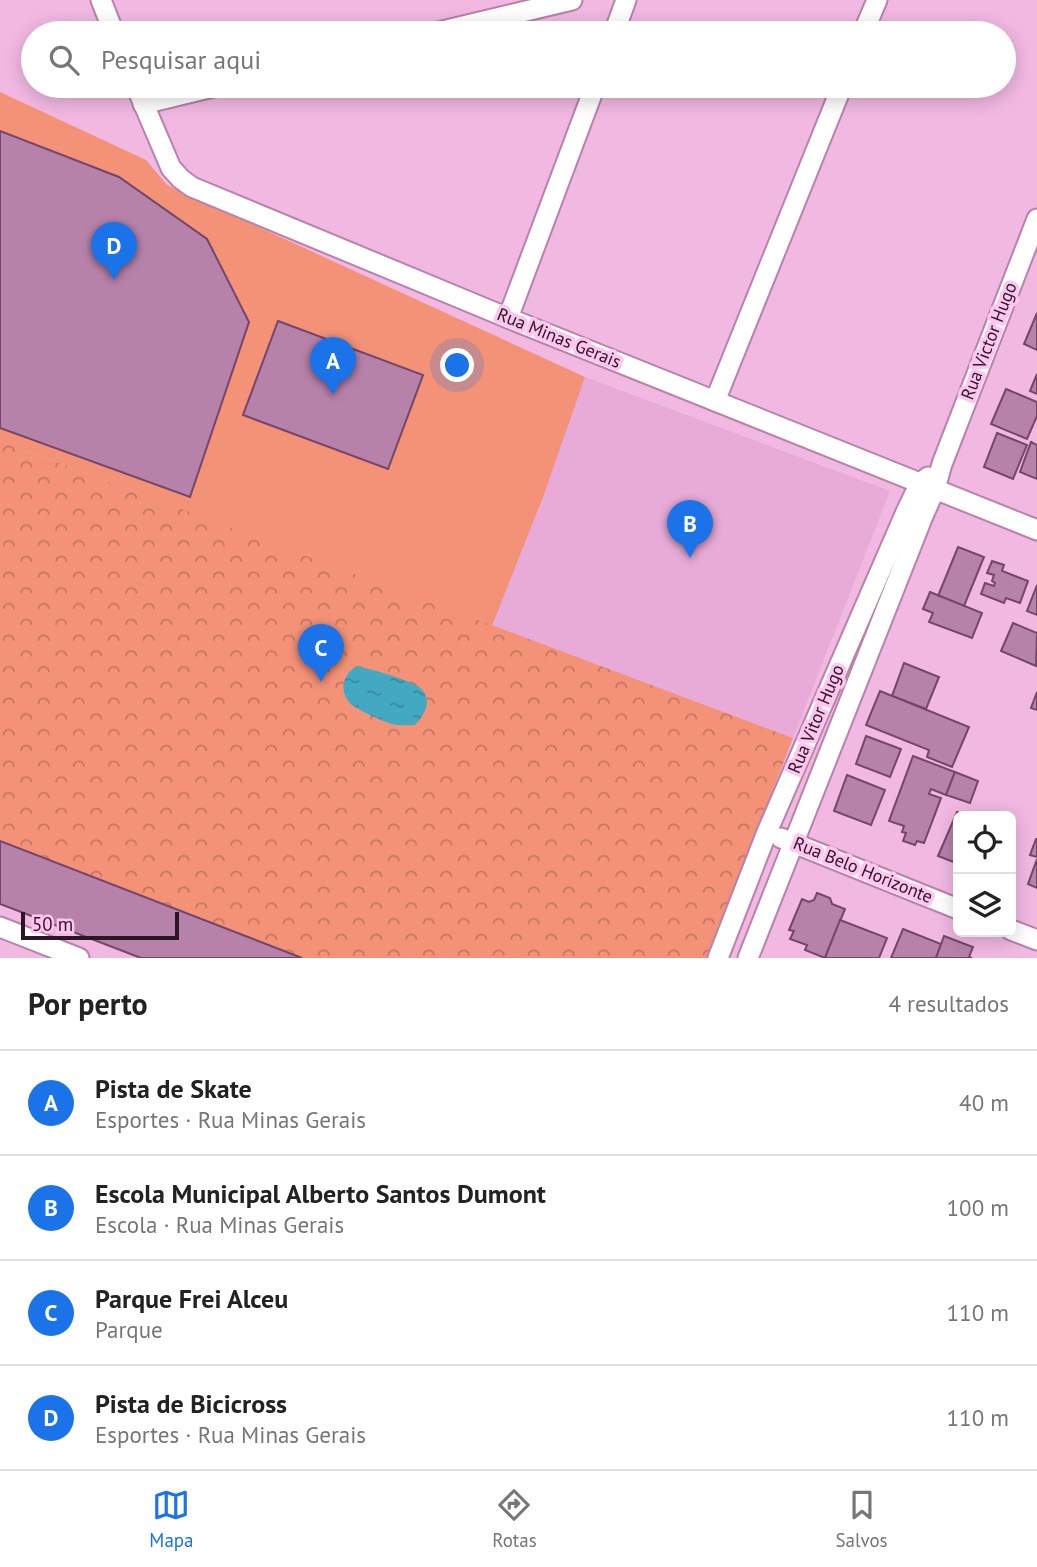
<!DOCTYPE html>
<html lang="pt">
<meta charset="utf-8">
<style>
:root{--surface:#fff;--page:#f2f2f2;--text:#222;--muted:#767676;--line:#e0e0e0;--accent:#1a73e8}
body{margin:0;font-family:"PT Sans",sans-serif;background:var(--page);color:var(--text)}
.controls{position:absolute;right:21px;bottom:21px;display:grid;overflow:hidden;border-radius:10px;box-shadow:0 4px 18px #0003}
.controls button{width:63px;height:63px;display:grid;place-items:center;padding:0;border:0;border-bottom:2px solid var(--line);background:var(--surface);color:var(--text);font:35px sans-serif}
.scale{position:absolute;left:21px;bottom:18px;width:158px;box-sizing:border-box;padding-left:7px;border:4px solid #2b1626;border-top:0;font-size:19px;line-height:24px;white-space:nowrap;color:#2b1626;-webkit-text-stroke:5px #fec5ef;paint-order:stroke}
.you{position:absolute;left:458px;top:366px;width:24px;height:24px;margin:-18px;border:5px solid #fff;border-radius:50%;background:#1a73e8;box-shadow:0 0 0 10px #1a73e833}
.badge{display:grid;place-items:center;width:46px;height:46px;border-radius:50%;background:var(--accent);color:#fff;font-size:23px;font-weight:700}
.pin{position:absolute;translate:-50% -58px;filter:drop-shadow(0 2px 4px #0008)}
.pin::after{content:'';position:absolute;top:37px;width:24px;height:21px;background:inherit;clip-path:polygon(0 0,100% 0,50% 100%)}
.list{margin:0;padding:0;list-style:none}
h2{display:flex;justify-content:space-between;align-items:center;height:91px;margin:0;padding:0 28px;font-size:30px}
h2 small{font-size:23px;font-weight:400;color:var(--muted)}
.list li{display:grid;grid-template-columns:46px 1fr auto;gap:21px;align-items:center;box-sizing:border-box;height:105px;padding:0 28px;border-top:2px solid var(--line)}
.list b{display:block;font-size:26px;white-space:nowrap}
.list p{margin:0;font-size:23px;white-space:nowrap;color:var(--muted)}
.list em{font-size:23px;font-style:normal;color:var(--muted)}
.icon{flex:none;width:38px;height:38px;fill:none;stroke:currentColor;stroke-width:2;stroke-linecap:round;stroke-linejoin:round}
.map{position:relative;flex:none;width:1037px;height:958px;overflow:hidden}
.search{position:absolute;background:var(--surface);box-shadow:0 4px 18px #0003;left:21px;right:21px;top:21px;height:77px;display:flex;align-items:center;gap:18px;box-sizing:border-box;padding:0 24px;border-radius:38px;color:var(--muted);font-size:26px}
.sheet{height:511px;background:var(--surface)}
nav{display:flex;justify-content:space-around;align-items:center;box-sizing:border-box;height:98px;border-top:2px solid var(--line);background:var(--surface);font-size:19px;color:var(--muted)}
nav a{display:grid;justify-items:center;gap:4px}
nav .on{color:var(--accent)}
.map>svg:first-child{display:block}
.built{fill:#e8aad7}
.grass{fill:#f39277}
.forest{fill:url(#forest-crowns)}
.water{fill:url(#water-ripples)}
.building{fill:#b782aa;stroke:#75456a;stroke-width:2}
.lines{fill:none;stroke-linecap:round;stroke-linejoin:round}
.minor-casing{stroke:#b882aa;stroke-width:23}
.minor{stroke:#fff;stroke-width:19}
.labels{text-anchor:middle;stroke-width:7;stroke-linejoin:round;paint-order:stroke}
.street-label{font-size:18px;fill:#2b1626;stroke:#fec5ef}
</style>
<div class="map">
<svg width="1037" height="958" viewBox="0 0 1037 958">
<defs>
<pattern id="forest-crowns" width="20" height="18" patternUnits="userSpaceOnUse" patternTransform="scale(1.75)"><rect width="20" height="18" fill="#f39277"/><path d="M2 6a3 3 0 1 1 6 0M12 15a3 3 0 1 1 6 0" fill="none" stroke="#c57661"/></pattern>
<pattern id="water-ripples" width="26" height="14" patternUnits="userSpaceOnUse" patternTransform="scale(1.75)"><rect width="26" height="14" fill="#43a9c2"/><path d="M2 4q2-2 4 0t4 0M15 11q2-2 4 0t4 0" fill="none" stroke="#38899d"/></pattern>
</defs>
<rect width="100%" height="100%" fill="#f1b8e2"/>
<polygon class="built" points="585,377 890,491 793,738 492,626"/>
<polygon class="grass" points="0,92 146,160 167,185 585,377 543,497 492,626 0,441 0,428 190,496 249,322 207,239 119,177 0,131"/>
<polygon class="forest" points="0,441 793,738 708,958 141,958 0,904"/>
<path class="water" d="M 357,666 C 370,669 410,680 419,687 C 434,699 425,715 415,725 C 407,725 399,726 392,724 C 384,722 356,709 351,704 C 338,691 343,674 357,666 Z"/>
<g class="building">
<polygon points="0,131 119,177 207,239 249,322 190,497 0,428"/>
<polygon points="1037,313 1037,350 1024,344"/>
<polygon points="278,321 423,375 388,469 243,415"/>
<polygon points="1037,374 1037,394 1030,391"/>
<polygon points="1006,389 1037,402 1037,416 1027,439 991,424"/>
<polygon points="997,433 1027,445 1013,479 984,467"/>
<polygon points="1031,442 1037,445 1037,479 1020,472"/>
<polygon points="958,547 984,557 964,606 938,596"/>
<polygon points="992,561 1004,565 1002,571 1028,581 1020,603 1006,598 1004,603 981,594 985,583 994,586 995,583 992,581 994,575 987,573"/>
<polygon points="1037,585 1037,615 1027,611"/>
<polygon points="930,592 982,613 972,638 929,622 933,613 923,609"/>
<polygon points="1013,623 1037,633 1036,666 1001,651"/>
<polygon points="904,663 939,677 926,709 892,696"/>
<polygon points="880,691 969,727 952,767 927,757 929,750 866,725"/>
<polygon points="1037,692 1037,710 1031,708"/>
<polygon points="866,736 901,749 890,777 856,764"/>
<polygon points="913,756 955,772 946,795 931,789 929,794 941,798 924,843 917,841 915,845 903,841 906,833 902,832 904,826 889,821"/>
<polygon points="955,772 978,781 970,803 946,795"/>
<polygon points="847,775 885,790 871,825 834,811"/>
<polygon points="957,812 966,816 958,816 958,859 956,863 938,856"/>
<polygon points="1036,839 1037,839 1037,857 1030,855"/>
<polygon points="0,841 302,958 141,958 0,904"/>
<polygon points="1037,859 1037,888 1028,884"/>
<polygon points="817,893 830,898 832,904 845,909 825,958 805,950 807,945 790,939 794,931 789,930 802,899 809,902 814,900"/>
<polygon points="840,920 887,938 879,958 825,958"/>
<polygon points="903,929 941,944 936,958 891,958"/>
<polygon points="944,936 973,947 969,957 972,958 936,958"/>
</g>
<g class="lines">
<defs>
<g id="minor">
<polyline points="101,0 114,33"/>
<polyline points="434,33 572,0"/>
<polyline points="614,33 626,0"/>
<polyline points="863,33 877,0"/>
<polyline points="136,86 171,168 181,179 192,187 508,318 1037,530"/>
<polyline points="143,104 217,86"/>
<polyline points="508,318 595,86"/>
<polyline points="715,401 842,86"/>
<polyline points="781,838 958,909"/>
<polyline points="0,927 79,958"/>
<polyline points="1011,930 1037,940"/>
<polyline points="718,958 767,832 906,512 920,483 928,477"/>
<polyline points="748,958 923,516 935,489 942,464 1037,219"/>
</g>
</defs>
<use href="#minor" class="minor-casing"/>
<use href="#minor" class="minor"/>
</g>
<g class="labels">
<g class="street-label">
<text transform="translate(559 338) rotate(22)" y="6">Rua Minas Gerais</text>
<text transform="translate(989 341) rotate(-69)" y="6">Rua Victor Hugo</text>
<text transform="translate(816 719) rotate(-67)" y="6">Rua Vitor Hugo</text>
<text transform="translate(863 870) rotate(22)" y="6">Rua Belo Horizonte</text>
</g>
</g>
</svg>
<div class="controls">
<button><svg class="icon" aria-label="locate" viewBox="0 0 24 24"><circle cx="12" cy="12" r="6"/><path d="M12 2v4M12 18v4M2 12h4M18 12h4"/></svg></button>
<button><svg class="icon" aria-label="layers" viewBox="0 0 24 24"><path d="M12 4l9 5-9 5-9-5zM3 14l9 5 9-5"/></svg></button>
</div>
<div class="scale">50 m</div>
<div class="you"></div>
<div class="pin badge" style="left:333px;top:395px">A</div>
<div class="pin badge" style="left:690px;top:558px">B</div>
<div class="pin badge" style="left:321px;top:682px">C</div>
<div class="pin badge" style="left:114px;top:280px">D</div>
<div class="search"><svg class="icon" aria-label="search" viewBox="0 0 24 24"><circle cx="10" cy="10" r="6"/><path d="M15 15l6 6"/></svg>Pesquisar aqui</div>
</div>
<section class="sheet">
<h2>Por perto<small>4 resultados</small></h2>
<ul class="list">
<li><span class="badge">A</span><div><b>Pista de Skate</b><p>Esportes · Rua Minas Gerais</p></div><em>40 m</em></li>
<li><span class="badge">B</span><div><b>Escola Municipal Alberto Santos Dumont</b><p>Escola · Rua Minas Gerais</p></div><em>100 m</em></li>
<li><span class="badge">C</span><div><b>Parque Frei Alceu</b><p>Parque</p></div><em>110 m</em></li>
<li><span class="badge">D</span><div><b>Pista de Bicicross</b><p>Esportes · Rua Minas Gerais</p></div><em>110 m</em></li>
</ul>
</section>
<nav>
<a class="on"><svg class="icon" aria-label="map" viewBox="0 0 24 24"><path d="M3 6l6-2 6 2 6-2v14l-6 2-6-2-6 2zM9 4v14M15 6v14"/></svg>Mapa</a>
<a><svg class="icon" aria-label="directions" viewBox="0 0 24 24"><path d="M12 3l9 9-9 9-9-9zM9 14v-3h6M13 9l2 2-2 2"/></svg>Rotas</a>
<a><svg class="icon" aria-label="saved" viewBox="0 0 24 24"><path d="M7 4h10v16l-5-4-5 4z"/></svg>Salvos</a>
</nav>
